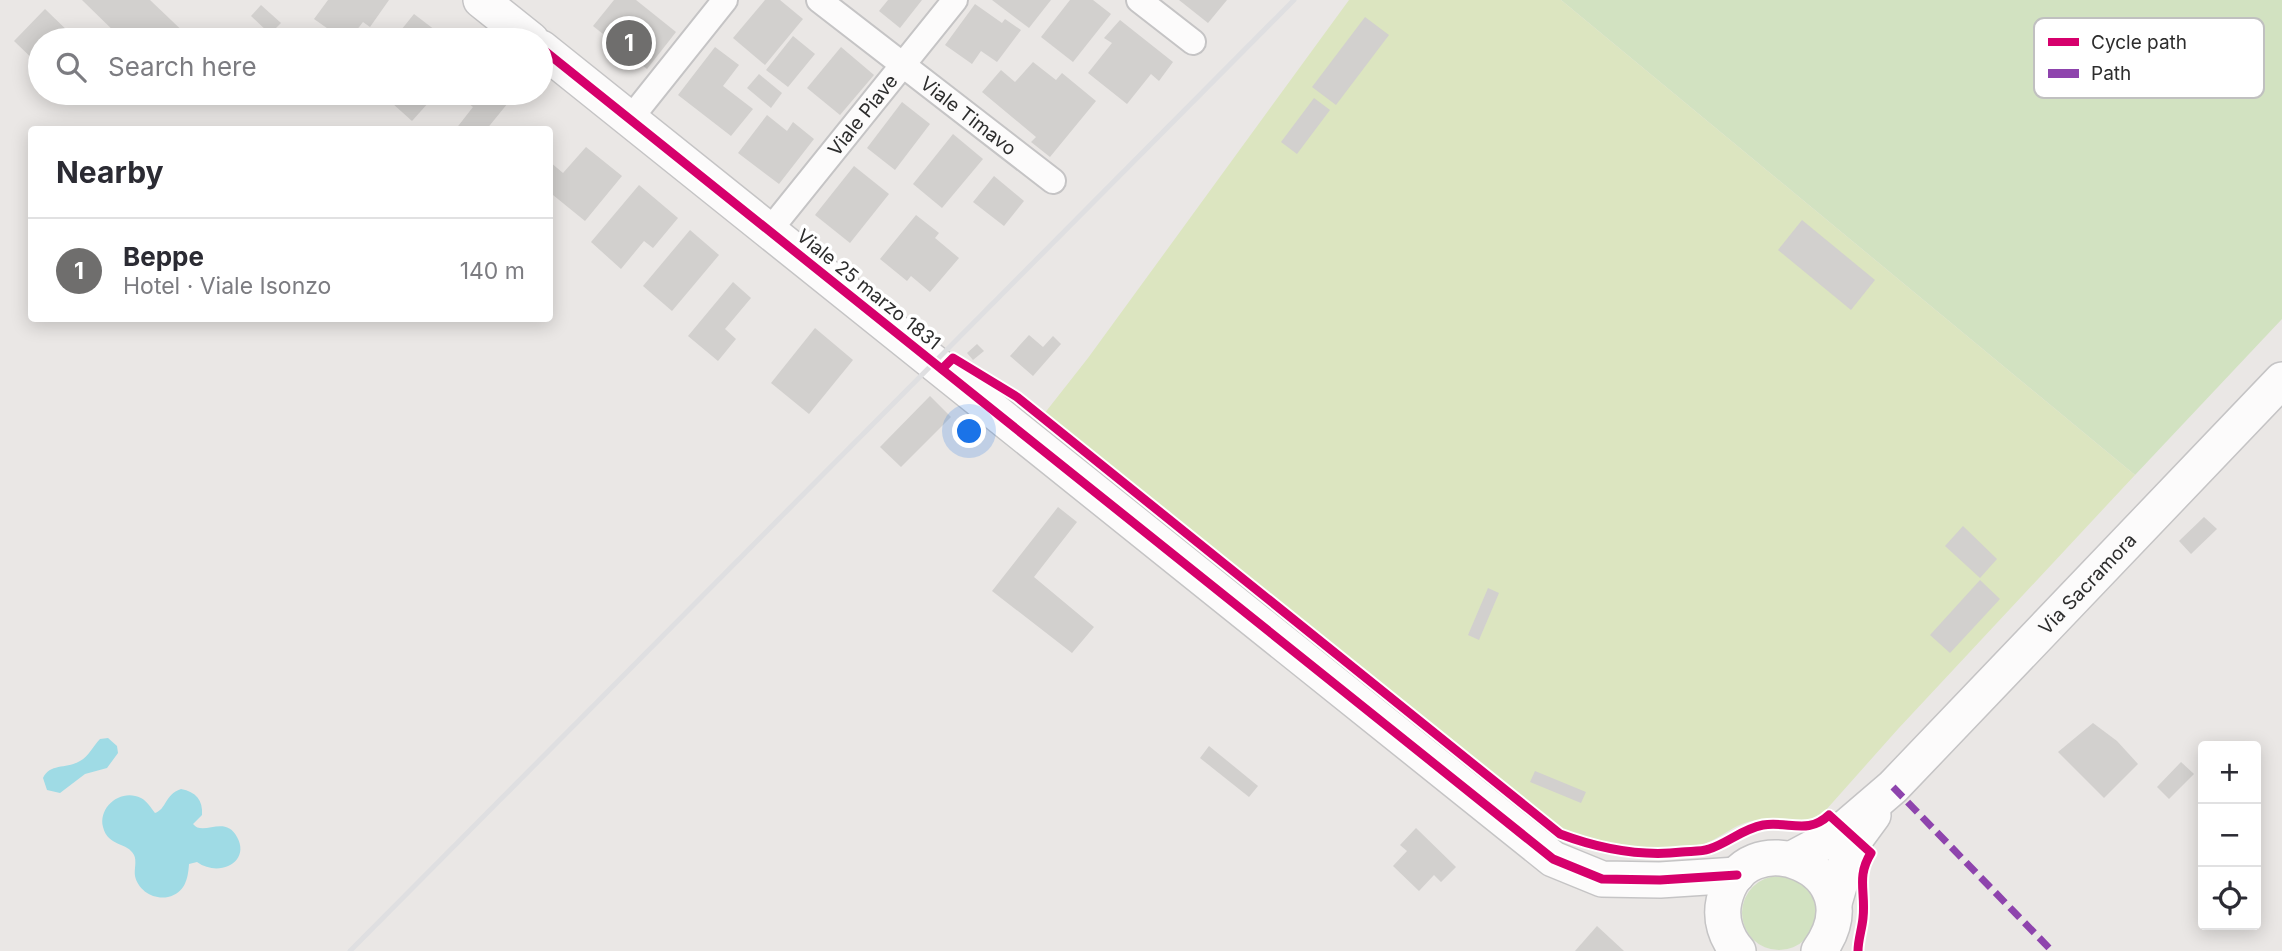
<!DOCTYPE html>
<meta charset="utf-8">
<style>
:root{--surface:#fff;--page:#f7f7f7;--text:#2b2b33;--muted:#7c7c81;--line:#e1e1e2;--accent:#6f6e6d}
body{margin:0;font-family:Inter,sans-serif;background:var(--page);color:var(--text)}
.controls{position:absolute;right:21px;bottom:21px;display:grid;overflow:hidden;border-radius:7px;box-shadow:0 4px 18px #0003}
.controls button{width:63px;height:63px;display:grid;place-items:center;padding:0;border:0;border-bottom:2px solid var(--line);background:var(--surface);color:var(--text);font:35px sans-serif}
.you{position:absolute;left:970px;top:432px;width:24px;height:24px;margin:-18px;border:5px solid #fff;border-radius:50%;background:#1a73e8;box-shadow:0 0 0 10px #1a73e833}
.badge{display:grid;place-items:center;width:46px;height:46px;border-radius:50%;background:var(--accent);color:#fff;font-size:23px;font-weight:700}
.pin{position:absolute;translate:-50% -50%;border:4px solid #fff;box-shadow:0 2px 7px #0006}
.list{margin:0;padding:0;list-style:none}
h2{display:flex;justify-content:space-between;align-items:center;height:91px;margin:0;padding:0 28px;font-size:30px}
h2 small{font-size:23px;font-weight:400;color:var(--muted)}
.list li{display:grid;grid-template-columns:46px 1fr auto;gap:21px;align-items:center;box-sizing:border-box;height:105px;padding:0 28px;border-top:2px solid var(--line)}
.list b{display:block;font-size:26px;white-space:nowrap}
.list p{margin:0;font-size:23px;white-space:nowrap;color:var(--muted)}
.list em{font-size:23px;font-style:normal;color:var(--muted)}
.icon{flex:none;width:38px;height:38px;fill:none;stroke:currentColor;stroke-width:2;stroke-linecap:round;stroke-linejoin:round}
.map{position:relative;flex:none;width:2282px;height:951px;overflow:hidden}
.search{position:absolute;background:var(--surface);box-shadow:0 4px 18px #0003;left:28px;top:28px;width:525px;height:77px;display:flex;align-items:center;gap:18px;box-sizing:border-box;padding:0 24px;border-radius:38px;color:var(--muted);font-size:26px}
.panel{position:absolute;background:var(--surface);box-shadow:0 4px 18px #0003;left:28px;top:126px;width:525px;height:196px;border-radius:7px}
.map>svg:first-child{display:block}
.green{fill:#d2e2c1}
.pitch{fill:#dce5c0}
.water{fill:#9fdbe5}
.building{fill:#d2d0ce}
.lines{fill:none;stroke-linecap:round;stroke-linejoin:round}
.street-casing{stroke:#c5c4c5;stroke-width:28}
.secondary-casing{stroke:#c5c4c5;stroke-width:38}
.street{stroke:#fcfbfb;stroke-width:24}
.secondary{stroke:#fcfbfb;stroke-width:35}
.rail{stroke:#dfdfe1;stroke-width:5}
.quiet{stroke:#8e44ad;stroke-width:7;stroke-dasharray:14 7;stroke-linecap:butt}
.cycleway-casing{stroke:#fff;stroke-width:13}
.cycleway{stroke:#d6006c;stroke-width:9}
.labels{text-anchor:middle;stroke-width:7;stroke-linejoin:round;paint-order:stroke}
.street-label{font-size:19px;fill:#2d2d2d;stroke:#fff}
.key{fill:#fff;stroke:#c0c0c0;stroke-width:2}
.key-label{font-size:19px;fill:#2d2d2d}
</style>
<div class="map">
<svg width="2282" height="951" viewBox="0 0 2282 951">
<rect width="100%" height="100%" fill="#eae7e5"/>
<g class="green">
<polygon points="1561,0 2282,0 2282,319 2135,475"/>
<circle cx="1779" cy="913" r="37"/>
</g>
<path class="pitch" d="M 1349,0 L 1561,0 L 2135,475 L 1898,729 L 1817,820 C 1793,821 1764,815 1742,824 C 1729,829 1718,839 1704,844 C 1661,856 1606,851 1567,831 C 1544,819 1522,799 1501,783 L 1044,414 L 1088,358 Z"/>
<g class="water">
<path d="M 108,738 L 117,746 L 118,753 L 107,768 L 85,774 L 60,793 L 47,790 L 43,778 C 50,763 67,769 80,761 C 89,756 93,746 100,739 Z"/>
<path d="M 181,789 C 196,792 203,800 202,815 L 193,824 C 203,837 225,814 237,837 C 251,862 219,878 197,862 L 189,864 C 188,879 185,893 168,897 C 153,900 138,890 135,876 C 134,869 137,861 134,855 C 128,842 108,847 103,827 C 98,807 121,788 141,798 C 147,801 151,808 155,813 C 167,809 164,795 181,789 Z"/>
</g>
<g class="building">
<polygon points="82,0 150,0 192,40 123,40"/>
<polygon points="328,0 389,0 370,27 363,22 349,40 344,40 314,19"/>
<polygon points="614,0 636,0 676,32 647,69 593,26"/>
<polygon points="765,0 780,0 803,19 765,65 733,38"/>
<polygon points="888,0 922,0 900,28 879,11"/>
<polygon points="992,0 1051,0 1029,28"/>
<polygon points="1070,0 1093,0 1111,14 1073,62 1041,37"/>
<polygon points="1179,0 1227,0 1208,23"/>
<polygon points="975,4 1002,23 1005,19 1021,30 997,62 981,51 972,64 945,45"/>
<polygon points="261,5 281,23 270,34 251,16"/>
<polygon points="45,9 75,38 73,40 40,40 40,66 14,41"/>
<polygon points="414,14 448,40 393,40"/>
<polygon points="1365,17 1389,35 1336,105 1312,87"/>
<polygon points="1120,20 1173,62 1159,81 1151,74 1127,104 1088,73 1112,43 1104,38"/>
<polygon points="793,36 815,54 788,87 766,70"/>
<polygon points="715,47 739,65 723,86 753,109 731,136 678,95"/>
<polygon points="841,47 874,75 840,115 807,88"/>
<polygon points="1033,62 1056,80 1062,73 1096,101 1050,157 1031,142 1036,137 982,92 1001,70 1015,82"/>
<polygon points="759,74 782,93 771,108 747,88"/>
<polygon points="401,93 418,93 429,102 412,121 392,103"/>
<polygon points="460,93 516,93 486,130 455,130 473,107 458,95"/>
<polygon points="1314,98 1330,110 1297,154 1281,142"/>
<polygon points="902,102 930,124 895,170 867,148"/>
<polygon points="767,115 787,131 793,122 814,139 779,184 738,153"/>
<polygon points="953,134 983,159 942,208 913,184"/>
<polygon points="586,147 622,176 585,221 553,195 550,199 550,162 563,173"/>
<polygon points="854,166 889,194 850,243 815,215"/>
<polygon points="994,176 1024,201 1004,226 973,202"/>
<polygon points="639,185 678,218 653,248 644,241 621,269 591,242"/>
<polygon points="916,215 939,233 935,238 959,258 930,292 911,276 907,281 880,259"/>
<polygon points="1802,220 1875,280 1851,310 1778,250"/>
<polygon points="690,230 719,255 672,311 643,286"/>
<polygon points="733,282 751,298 725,329 736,339 718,361 688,336"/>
<polygon points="815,328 853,360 809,414 771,383"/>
<polygon points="1029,335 1043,347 1053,336 1061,344 1033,376 1010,356"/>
<polygon points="977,344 984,351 973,360 967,353"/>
<polygon points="930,396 951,417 901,467 880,447"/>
<polygon points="1058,507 1077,522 1034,577 1094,627 1072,653 992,591"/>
<polygon points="2204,517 2217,529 2191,554 2179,541"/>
<polygon points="1963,526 1997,559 1980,578 1945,546"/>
<polygon points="1980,580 2000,599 1950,653 1930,635"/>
<polygon points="1488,588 1499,593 1479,640 1468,635"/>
<polygon points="2093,723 2117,741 2138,764 2104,798 2058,752"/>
<polygon points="1209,746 1258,786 1249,797 1200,758"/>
<polygon points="2181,762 2194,774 2169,799 2157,787"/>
<polygon points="1535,771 1586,792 1581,803 1530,782"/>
<polygon points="1416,828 1456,867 1441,882 1434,875 1419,891 1393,866 1407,851 1400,845"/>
<polygon points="1597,926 1624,951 1575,951"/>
</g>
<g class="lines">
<defs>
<g id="street">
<path id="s1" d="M 819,0 L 1053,181"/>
<polyline points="1139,0 1193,42"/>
<polyline points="630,119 725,0"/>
<path id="s2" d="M 769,231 L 955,0"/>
</g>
<g id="secondary">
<polyline points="481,0 531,40"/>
<polyline points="541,48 1553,859 1602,879 1660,880 1737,875"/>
<path id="s3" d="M 1792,859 L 1837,835 L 1893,787 L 2282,380"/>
<polyline points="1834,903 1851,845 1873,815"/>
<path d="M 1738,951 C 1726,938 1720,919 1724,901 C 1742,817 1879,868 1819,951"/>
</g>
</defs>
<use href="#street" class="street-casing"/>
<use href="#secondary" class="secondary-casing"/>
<use href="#street" class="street"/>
<use href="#secondary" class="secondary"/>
<polyline class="rail" points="350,951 1294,0"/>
<polyline class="quiet" points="1893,787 2052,951"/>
<defs>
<g id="cycleway">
<polyline points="541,48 1553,859 1602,879 1660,880 1737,875"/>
<path d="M 942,369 L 953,358 L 1017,397 L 1560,834 C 1600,849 1639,857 1682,852 C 1690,851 1701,852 1709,849 C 1728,843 1742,829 1763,825 C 1789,821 1808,835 1829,815 L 1871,853 C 1856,877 1866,892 1863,918 C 1862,929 1858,940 1858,951"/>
</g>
</defs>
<use href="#cycleway" class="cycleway-casing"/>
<use href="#cycleway" class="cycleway"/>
</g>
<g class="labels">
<g class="street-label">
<text dy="7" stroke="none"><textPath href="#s2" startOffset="149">Viale Piave</textPath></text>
<text dy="7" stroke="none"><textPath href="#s1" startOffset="189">Viale Timavo</textPath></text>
<text transform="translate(869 289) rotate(39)" y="7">Viale 25 marzo 1831</text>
<text dy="7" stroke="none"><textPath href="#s3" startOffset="406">Via Sacramora</textPath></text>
</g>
</g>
<rect x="2034" y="18" width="230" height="80" rx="10" class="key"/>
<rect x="2048" y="38" width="31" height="8" fill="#d6006c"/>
<rect x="2048" y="69" width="31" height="9" fill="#8e44ad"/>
<g class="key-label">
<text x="2091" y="49">Cycle path</text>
<text x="2091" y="80">Path</text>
</g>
</svg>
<div class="controls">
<button>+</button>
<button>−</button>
<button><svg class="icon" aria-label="locate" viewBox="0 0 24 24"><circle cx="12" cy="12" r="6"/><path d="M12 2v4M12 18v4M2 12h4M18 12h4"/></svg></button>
</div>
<div class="you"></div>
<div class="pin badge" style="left:629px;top:43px">1</div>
<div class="search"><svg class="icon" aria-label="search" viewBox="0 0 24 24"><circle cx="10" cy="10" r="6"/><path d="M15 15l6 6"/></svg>Search here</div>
<section class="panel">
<h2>Nearby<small></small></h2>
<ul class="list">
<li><span class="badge">1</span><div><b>Beppe</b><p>Hotel · Viale Isonzo</p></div><em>140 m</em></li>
</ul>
</section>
</div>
